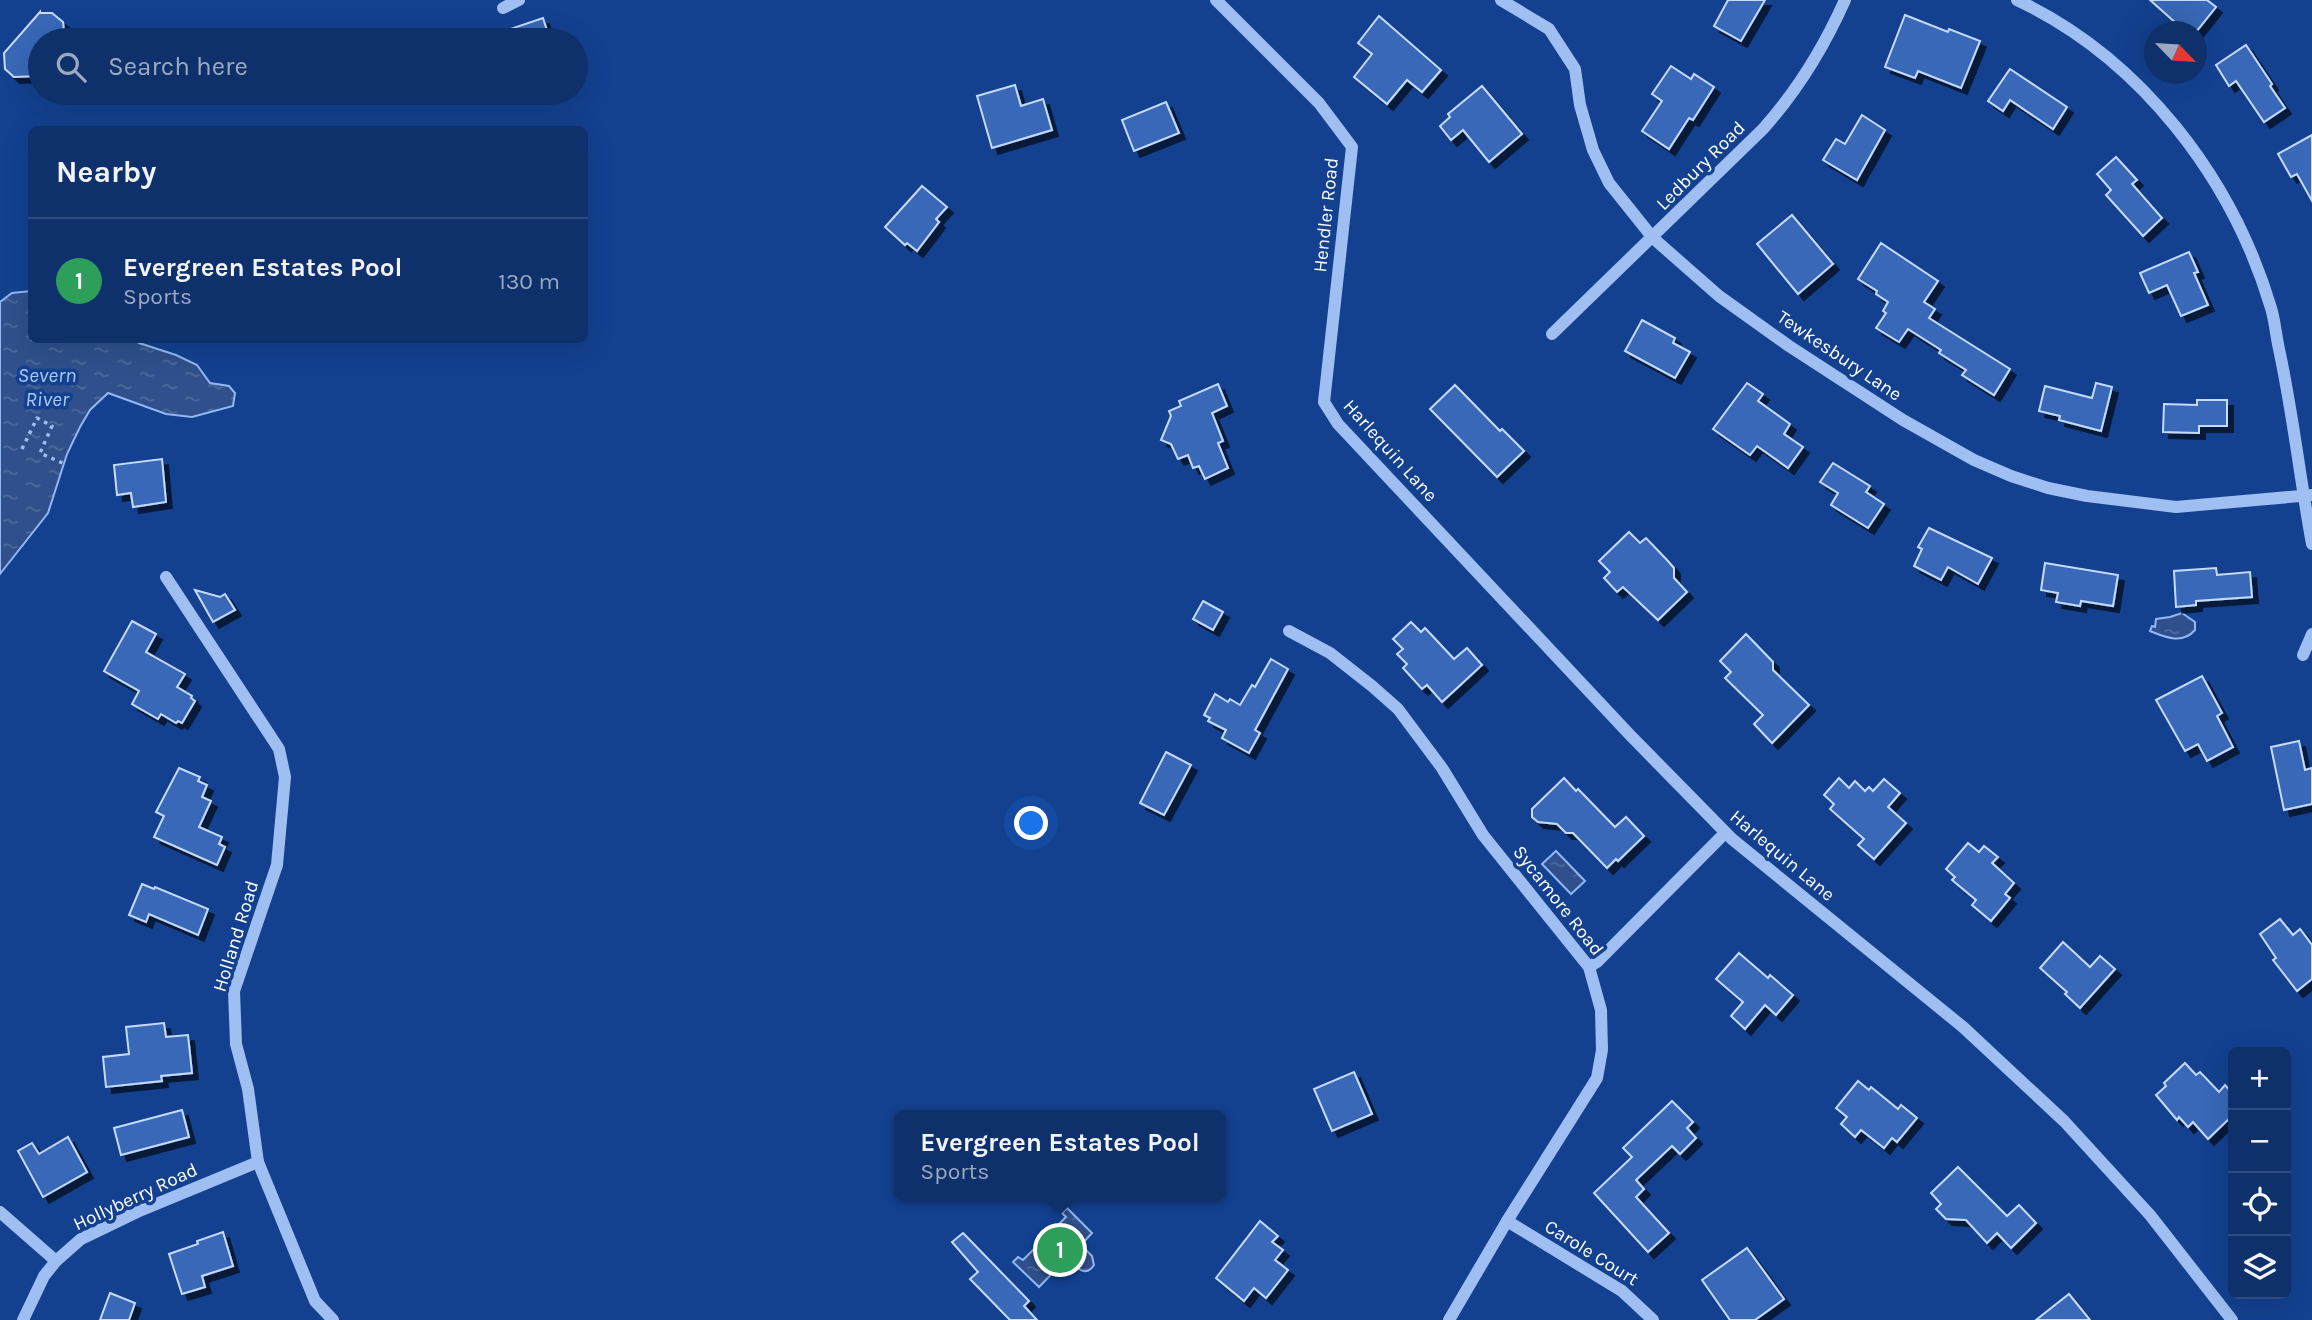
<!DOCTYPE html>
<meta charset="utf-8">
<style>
:root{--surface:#0e316c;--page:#1c3d74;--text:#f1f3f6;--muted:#9ba9c2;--line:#2e4c7f;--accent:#ffdd60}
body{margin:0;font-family:Karla,sans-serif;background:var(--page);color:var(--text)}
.controls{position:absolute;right:21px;bottom:21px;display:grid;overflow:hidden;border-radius:10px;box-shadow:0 7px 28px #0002}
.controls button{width:63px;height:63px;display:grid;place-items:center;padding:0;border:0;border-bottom:2px solid var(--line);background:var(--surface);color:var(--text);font:35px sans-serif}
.compass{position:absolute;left:2144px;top:21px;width:63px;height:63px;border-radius:50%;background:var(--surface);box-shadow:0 7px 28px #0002;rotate:115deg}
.you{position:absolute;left:1032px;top:824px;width:24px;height:24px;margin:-18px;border:5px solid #fff;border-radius:50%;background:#1a73e8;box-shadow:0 0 0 10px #1a73e833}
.badge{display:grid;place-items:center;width:46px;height:46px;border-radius:50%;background:var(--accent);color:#fff;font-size:23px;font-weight:700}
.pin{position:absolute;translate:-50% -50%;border:4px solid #fff;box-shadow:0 2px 7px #0006}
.popup{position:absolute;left:894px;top:1110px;width:332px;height:91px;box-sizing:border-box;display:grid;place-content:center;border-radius:10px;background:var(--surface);filter:drop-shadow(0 2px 5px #0005);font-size:23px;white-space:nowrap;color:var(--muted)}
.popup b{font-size:26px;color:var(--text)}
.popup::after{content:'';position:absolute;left:50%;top:100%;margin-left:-14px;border:14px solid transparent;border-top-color:var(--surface)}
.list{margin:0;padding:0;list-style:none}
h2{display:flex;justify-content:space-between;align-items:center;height:91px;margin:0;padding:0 28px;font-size:30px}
h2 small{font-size:23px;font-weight:400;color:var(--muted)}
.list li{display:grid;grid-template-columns:46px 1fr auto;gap:21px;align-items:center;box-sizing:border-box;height:126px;padding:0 28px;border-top:2px solid var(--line)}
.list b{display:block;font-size:26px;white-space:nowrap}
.list p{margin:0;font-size:23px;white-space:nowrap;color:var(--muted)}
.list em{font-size:23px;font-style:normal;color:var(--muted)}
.icon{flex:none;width:38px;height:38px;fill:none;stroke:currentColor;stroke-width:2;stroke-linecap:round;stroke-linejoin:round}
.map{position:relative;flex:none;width:2312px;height:1320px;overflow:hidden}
.search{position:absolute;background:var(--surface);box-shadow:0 7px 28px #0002;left:28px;top:28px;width:560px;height:77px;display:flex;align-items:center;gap:18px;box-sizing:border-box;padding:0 24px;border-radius:38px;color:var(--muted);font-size:26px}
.panel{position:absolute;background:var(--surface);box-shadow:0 7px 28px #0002;left:28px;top:126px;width:560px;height:217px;border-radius:10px}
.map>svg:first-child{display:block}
.water{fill:url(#water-ripples);stroke:#91b8f4;stroke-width:2}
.building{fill:#3767b7;stroke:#c6dbfc;stroke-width:2;filter:url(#shadow)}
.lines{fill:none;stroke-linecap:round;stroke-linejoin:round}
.path{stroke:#9fbef1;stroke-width:3.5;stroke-dasharray:3.5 5;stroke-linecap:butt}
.minor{stroke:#9fbef1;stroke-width:12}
.labels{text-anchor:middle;stroke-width:7;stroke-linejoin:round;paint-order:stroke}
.street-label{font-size:19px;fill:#fff;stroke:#134190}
.water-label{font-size:21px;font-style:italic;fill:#abc9f8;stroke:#134190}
</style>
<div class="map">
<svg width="2312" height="1320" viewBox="0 0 2312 1320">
<defs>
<pattern id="water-ripples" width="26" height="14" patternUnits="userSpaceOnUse" patternTransform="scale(1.75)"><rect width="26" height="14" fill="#2f508c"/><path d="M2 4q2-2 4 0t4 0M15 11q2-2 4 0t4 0" fill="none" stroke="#4e6a9d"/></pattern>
<filter id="shadow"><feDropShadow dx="6" dy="6" stdDeviation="0" flood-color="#0009"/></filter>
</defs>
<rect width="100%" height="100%" fill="#134190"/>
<g class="water">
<polygon points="31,291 32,340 136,340 139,343 176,355 197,365 210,383 229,386 235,393 233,406 192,417 166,414 108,393 90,410 80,427 67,454 48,513 0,574 0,302 12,293"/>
<path d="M 2182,613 L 2195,622 L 2195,630 C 2182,645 2165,637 2150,631 L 2152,626 L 2155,627 L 2156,619 L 2170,617 Z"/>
<polygon points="1556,851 1585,881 1571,894 1542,864"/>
<path d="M 1067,1208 L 1092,1233 L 1081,1245 L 1092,1256 L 1094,1265 C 1085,1279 1075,1266 1067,1258 L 1039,1287 L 1013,1262 L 1018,1257 L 1023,1260 L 1066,1217 L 1062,1213 Z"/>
</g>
<g class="building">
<polygon points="1728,0 1765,0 1741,41 1714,26"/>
<polygon points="2150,0 2207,0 2216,7 2196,32 2186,32"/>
<polygon points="40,12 40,13 52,13 63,22 65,40 40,40 40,76 14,77 5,69 4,53"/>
<polygon points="1905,15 1948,32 1949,29 1980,41 1961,88 1918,71 1915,78 1885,67"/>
<polygon points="1379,16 1441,70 1422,92 1407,80 1387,104 1354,77 1372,54 1358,43"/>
<polygon points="543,18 550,40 487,40 487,37"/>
<polygon points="2246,45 2272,84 2270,86 2285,108 2264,122 2236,81 2229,86 2216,65"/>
<polygon points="1671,66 1691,79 1694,74 1714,87 1693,120 1689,118 1669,149 1642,131 1662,101 1652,94"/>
<polygon points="2010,69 2067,107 2053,129 2010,100 2003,111 1988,101"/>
<polygon points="1015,85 1021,106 1043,99 1052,130 992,148 977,96"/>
<polygon points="1482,86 1522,134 1489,162 1463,130 1451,140 1440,126 1450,117 1448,114"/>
<polygon points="1166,102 1179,133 1134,151 1122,120"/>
<polygon points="1862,115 1885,130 1857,180 1823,160 1836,139 1845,144"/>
<polygon points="2312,135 2312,201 2297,174 2291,177 2278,154"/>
<polygon points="2116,157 2137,180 2132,184 2162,218 2143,236 2106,195 2111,190 2097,174"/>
<polygon points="922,186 947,207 936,219 939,222 917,251 907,243 905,245 885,227"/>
<polygon points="1792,215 1833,264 1798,294 1757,244"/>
<polygon points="1881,243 1938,281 1924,302 1935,309 1929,318 2010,369 1994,395 1962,375 1966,370 1939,353 1941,350 1908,329 1899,342 1876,328 1886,313 1883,311 1888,302 1876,294 1877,291 1858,279"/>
<polygon points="2189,252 2198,272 2194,273 2208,305 2181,316 2167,285 2149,293 2140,273"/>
<polygon points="1642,320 1675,338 1673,343 1690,352 1675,378 1625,351"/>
<polygon points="1747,383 1763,394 1758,401 1790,424 1784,434 1803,447 1788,468 1757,446 1750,455 1713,429"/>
<polygon points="2096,383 2112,387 2101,431 2059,420 2060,416 2039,411 2045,386 2092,398"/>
<polygon points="1218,384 1227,406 1212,413 1223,441 1218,443 1228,468 1205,479 1199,466 1193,468 1188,455 1178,459 1171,444 1161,440 1171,416 1169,411 1181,406 1179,401"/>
<polygon points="1455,385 1500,431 1502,429 1524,451 1497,477 1430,409"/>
<polygon points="2197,400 2227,400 2227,426 2199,426 2199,433 2163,432 2164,404 2197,405"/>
<polygon points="162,459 166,502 133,507 131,493 117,495 114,465"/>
<polygon points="1833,463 1870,486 1866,492 1884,504 1868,528 1831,505 1838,493 1820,482"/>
<polygon points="1929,528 1992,558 1978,584 1948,567 1941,580 1914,566 1922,549 1918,547"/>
<polygon points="1629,532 1640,543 1646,538 1667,560 1674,568 1674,578 1687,592 1658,620 1623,587 1617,592 1604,578 1610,572 1599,561"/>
<polygon points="2045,563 2118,575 2113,606 2081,601 2080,606 2056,602 2058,593 2041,590"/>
<polygon points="2216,568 2217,575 2250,572 2252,597 2196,601 2196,605 2176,607 2174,571"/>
<polygon points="195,590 220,597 225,594 235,610 213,622"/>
<polygon points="1203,601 1223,612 1213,630 1193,619"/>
<polygon points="132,621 156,634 146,652 185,674 177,687 192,696 191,698 195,701 182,723 178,721 176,723 161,714 158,719 132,704 139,691 104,671"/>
<polygon points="1411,622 1421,632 1425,628 1454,659 1467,648 1482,665 1442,702 1427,685 1422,689 1403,668 1407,664 1397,654 1403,649 1393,639"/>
<polygon points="1746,634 1773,662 1773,670 1809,705 1772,743 1754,724 1763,715 1725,678 1731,672 1720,661"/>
<polygon points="1271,659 1288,669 1255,730 1260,733 1249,753 1222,738 1226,730 1208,721 1210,718 1204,715 1215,694 1228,702 1230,699 1240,705 1252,685 1255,687"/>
<polygon points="2202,676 2222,713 2217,716 2233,747 2207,761 2198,744 2185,751 2156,700"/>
<polygon points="2299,741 2305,770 2312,768 2312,804 2284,810 2271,747"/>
<polygon points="1166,752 1191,765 1164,815 1140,803"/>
<polygon points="179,768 200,777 198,781 207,785 202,797 211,801 199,827 222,837 219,844 225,847 217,865 154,837 164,816 156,812"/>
<polygon points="1564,778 1576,791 1578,789 1615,827 1626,817 1644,836 1618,861 1616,859 1607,868 1573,833 1566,833 1557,824 1538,822 1532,817 1532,809"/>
<polygon points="1839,778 1849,788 1855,781 1865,791 1869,787 1873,791 1884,779 1900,793 1888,807 1906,823 1874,859 1858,845 1864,839 1830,809 1834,804 1824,795"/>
<polygon points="1968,843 1979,852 1984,846 1998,857 1992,863 2014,883 2005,894 2010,898 1991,921 1972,905 1976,900 1952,880 1955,877 1946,869"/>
<polygon points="142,884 154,889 155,887 208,909 198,935 149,914 146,922 129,915"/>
<polygon points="2280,919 2293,935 2300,929 2312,945 2312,979 2297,991 2273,960 2276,958 2260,934"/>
<polygon points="2063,942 2090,967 2100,956 2115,969 2080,1008 2065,994 2067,992 2040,968"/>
<polygon points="1739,953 1768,978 1770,975 1793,995 1776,1015 1765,1005 1745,1029 1731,1016 1743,1002 1716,979"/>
<polygon points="164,1023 166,1037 188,1035 192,1073 161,1076 162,1081 106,1087 103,1057 129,1054 126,1027"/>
<polygon points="2185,1063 2196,1075 2200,1072 2219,1092 2225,1085 2233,1094 2233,1115 2208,1139 2193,1122 2188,1127 2179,1117 2177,1120 2156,1095 2166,1086 2164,1083"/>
<polygon points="1354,1072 1372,1114 1332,1131 1314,1089"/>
<polygon points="1858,1081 1869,1090 1871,1087 1898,1109 1901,1105 1917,1118 1897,1142 1892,1138 1884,1148 1861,1130 1855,1137 1841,1124 1847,1117 1836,1108"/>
<polygon points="1672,1101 1693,1122 1687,1128 1696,1138 1680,1154 1672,1146 1636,1180 1644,1189 1636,1197 1669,1233 1648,1252 1594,1193 1632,1157 1623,1148"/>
<polygon points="182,1110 189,1137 121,1155 114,1128"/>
<polygon points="68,1137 87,1172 43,1197 18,1151 32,1143 39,1154"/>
<polygon points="1958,1167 2007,1216 2019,1205 2036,1223 2011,1248 1997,1233 1987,1243 1966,1220 1946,1219 1936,1209 1941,1204 1931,1193"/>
<polygon points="1260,1221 1278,1236 1272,1242 1283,1250 1275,1260 1288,1270 1266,1298 1254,1288 1244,1301 1216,1278"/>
<polygon points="223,1232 233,1266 202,1276 205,1287 182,1294 169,1254 198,1244 197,1241"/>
<polygon points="963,1233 1029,1301 1024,1306 1037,1320 1010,1320 970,1279 978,1272 952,1242"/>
<polygon points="1747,1248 1784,1299 1755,1320 1730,1320 1702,1280"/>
<polygon points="110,1293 135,1303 129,1320 100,1320"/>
<polygon points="2069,1294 2090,1320 2036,1320"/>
</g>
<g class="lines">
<polyline class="path" points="22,449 37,418 52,426 40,453 67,465"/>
<g class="minor">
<polyline points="1216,0 1319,103 1352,147 1324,402 1338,424 1630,735 1732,839 1963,1027 2064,1121 2150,1215 2232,1320"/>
<polyline points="1501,0 1549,29 1575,69 1580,105 1593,150 1609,183 1653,238 1719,296 1789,346 1903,420 1974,460 2011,476 2048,488 2087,496 2176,507 2312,495"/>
<path d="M 2017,0 C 2140,58 2232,177 2271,308 C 2275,321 2276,336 2279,349 C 2293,414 2300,479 2312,544"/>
<polyline points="503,8 519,0"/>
<path d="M 1552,334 L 1763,129 C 1797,91 1824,47 1845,0"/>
<polyline points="166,577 279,749 285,777 277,865 234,991 236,1044 248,1089 258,1162 315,1301 333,1320"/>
<polyline points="1289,631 1330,653 1372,686 1398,709 1442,768 1483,835 1589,967 1601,1010 1602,1050 1597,1078 1507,1221 1449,1320"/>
<polyline points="2303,655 2312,634"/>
<polyline points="1589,967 1597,962 1725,833"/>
<polyline points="0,1212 56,1261"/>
<polyline points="1507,1221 1622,1291 1653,1320"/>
<polyline points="23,1320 44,1276 56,1261 81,1239 137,1212 258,1162"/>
</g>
</g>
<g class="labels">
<g class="street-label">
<text transform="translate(1700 165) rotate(-45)" y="7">Ledbury Road</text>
<text transform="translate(1325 215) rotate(-84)" y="7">Hendler Road</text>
<text transform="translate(1840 355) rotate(34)" y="7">Tewkesbury Lane</text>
<text transform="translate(1391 450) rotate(48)" y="7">Harlequin Lane</text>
<text transform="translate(1783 855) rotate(40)" y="7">Harlequin Lane</text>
<text transform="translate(1559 900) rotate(52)" y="7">Sycamore Road</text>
<text transform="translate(235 936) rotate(-73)" y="7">Holland Road</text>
<text transform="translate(135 1196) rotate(-25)" y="7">Hollyberry Road</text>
<text transform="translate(1592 1252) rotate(32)" y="7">Carole Court</text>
</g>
<g class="water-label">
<text x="47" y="382">Severn<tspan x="47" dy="24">River</tspan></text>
</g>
</g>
</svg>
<div class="controls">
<button>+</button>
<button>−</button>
<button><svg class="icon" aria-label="locate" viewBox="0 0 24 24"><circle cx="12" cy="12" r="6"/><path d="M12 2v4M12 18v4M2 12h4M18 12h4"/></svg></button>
<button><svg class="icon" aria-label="layers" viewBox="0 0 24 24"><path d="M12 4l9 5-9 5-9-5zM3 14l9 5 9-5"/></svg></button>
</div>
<svg class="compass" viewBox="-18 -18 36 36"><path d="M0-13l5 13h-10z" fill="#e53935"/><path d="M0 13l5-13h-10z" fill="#9ba9c2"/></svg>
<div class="you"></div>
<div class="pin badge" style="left:1060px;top:1250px;background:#2e9e5b">1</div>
<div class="popup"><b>Evergreen Estates Pool</b>Sports</div>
<div class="search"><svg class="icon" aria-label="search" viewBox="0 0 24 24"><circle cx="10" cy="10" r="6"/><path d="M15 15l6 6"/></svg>Search here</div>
<section class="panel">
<h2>Nearby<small></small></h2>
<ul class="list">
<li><span class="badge" style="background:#2e9e5b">1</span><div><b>Evergreen Estates Pool</b><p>Sports</p></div><em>130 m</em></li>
</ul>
</section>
</div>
